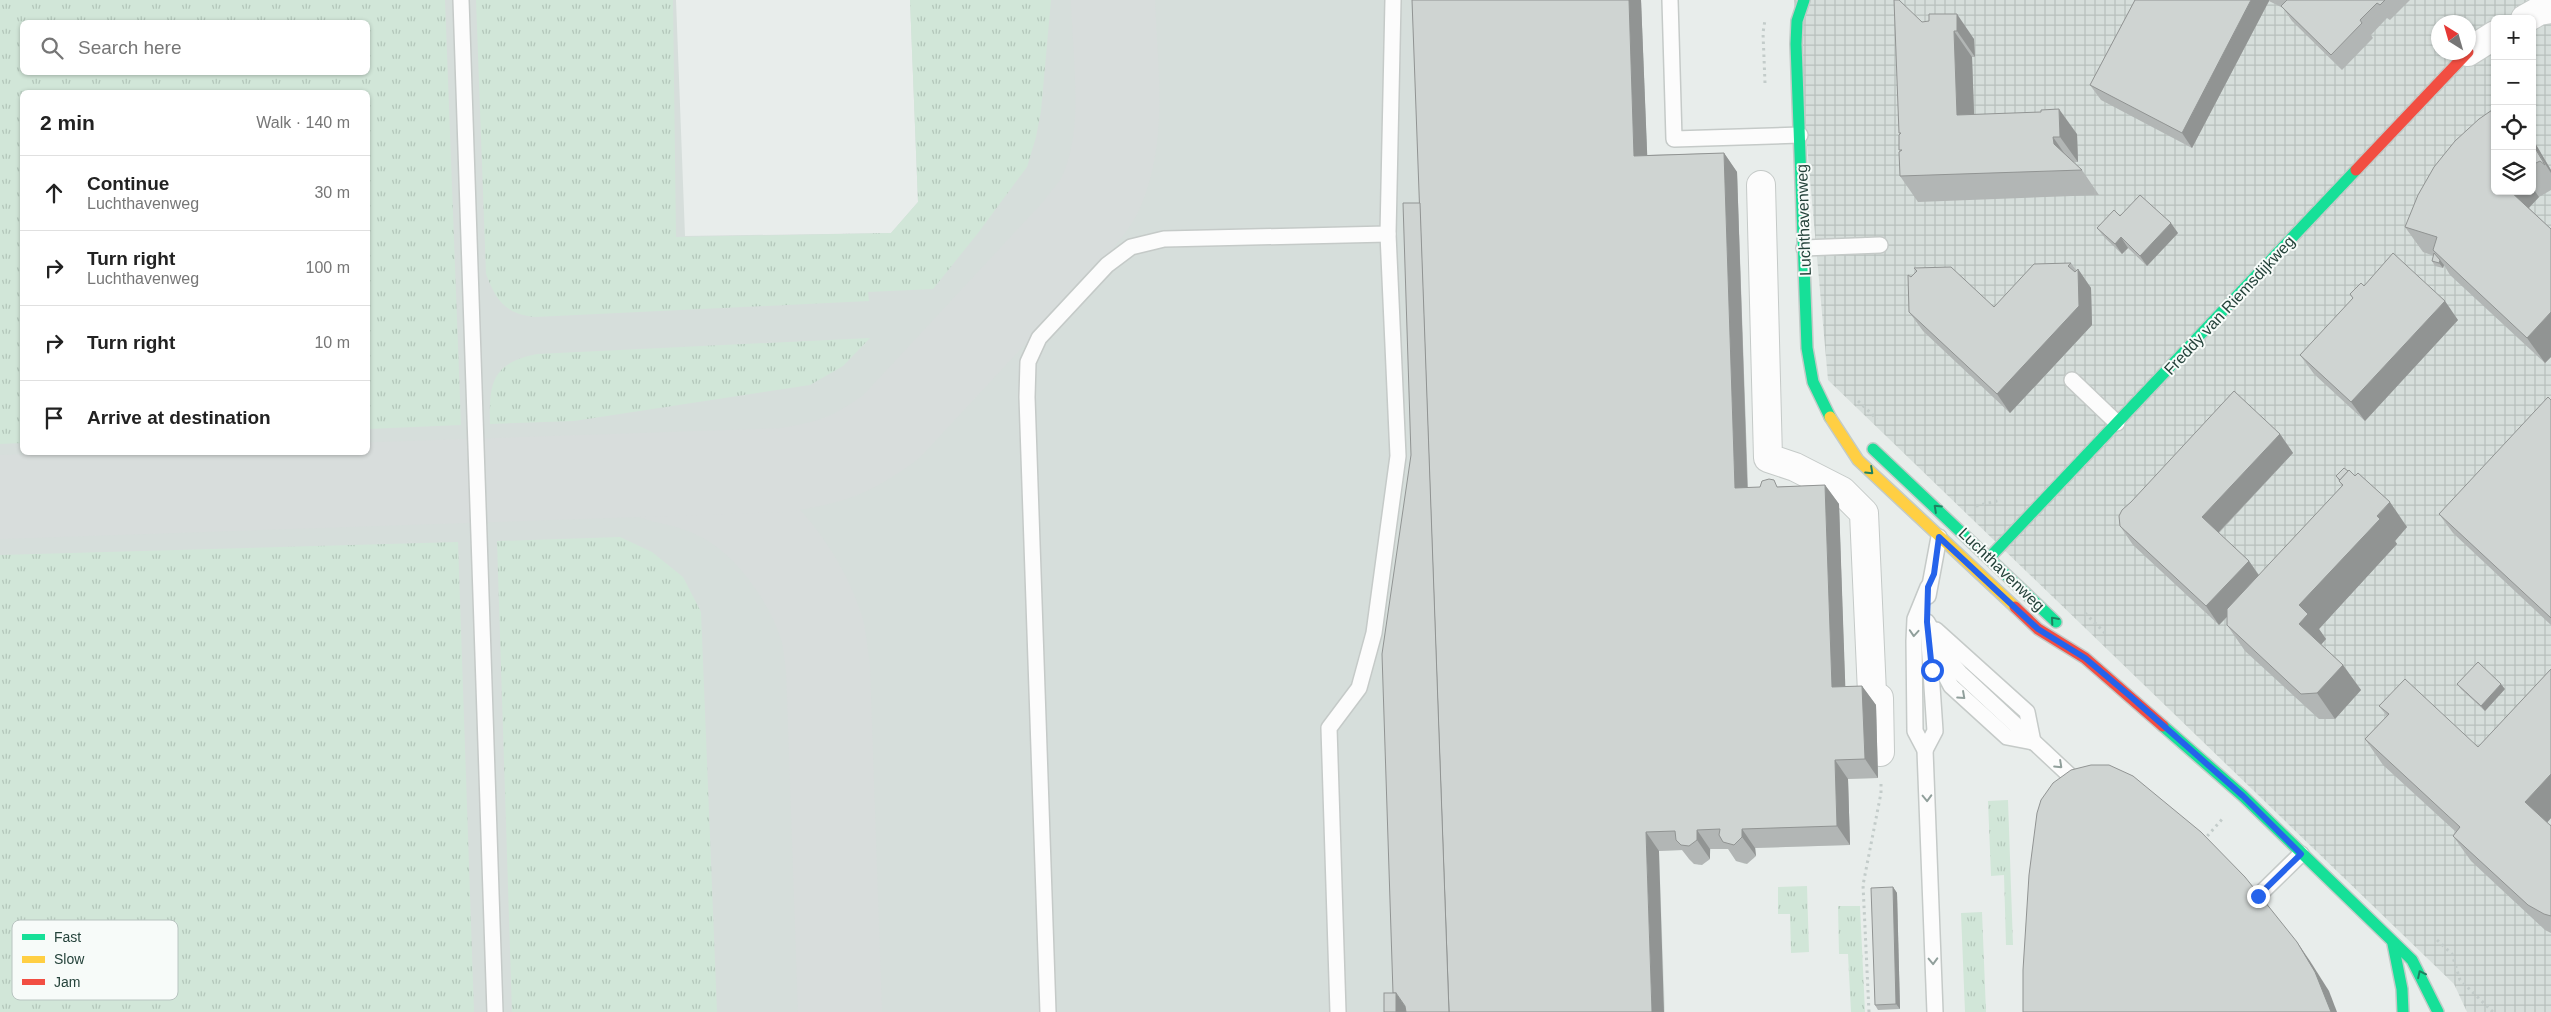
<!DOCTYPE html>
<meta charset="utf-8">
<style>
:root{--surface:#fff;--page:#f2f2f2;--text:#222;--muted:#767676;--line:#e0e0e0}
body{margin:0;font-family:Arial,sans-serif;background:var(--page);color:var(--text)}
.controls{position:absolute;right:15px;top:15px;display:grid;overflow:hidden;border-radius:8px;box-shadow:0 1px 4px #0004}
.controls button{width:45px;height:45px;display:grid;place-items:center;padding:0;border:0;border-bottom:1px solid var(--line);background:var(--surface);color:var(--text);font:25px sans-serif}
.compass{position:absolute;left:2431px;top:15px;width:45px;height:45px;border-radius:50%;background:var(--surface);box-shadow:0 1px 4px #0004;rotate:323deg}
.stop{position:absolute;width:15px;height:15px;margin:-11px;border:4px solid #2563eb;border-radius:50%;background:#fff}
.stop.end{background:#2563eb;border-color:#fff;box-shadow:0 1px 5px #0008}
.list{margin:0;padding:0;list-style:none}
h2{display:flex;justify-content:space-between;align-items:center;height:65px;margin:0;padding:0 20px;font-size:21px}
h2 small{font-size:16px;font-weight:400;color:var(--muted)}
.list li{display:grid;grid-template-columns:32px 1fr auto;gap:15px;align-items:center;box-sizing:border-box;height:75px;padding:0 20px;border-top:1px solid var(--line)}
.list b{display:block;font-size:19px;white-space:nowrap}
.list p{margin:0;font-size:16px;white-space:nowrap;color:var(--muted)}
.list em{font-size:16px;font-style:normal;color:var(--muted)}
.icon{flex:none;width:28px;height:28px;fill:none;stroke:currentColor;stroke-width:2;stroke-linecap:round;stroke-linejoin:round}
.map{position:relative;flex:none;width:2551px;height:1012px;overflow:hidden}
.search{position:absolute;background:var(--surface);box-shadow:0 1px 4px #0004;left:20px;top:20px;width:350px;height:55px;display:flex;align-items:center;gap:12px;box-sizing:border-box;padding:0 18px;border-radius:8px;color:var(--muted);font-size:19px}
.panel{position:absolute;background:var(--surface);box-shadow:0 1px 4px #0004;left:20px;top:90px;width:350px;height:365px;border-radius:8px}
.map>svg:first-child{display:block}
.built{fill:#d6dedb;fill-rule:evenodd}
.industrial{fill:url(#industrial-grid);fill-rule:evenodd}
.grass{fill:url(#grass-tufts);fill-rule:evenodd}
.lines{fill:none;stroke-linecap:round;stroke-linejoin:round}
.taxiway{stroke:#d8dddc;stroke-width:84}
.lane-casing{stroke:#c5cac8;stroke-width:18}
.street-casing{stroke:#c5cac8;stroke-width:30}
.fast-casing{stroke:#c3cbc8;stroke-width:14}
.slow-casing{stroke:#c3cbc8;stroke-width:14}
.jam-casing{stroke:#c3cbc8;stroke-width:14}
.path{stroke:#c3ccca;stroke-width:3;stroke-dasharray:2.5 4;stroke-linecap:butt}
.lane{stroke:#fcfcfc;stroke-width:15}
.street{stroke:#fcfcfc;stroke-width:28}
.fast{stroke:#16e098;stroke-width:11}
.slow{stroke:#ffcf43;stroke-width:11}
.jam{stroke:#f24e42;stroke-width:11}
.wall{fill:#b2b6b5}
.shaded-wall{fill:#919493}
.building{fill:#cfd4d2;stroke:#919493}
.oneway{stroke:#1e8160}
.oneway2{stroke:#909f9b}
.route{stroke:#2563eb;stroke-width:6}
.labels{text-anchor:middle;stroke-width:4;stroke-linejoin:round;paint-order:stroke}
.street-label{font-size:16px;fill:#24423a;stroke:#f7fbf9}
.key{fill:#f7fbf9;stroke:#b8c4c0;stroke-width:1}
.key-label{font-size:14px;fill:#24423a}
</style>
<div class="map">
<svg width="2551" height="1012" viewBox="0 0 2551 1012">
<defs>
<pattern id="industrial-grid" width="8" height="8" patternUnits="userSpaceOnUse" patternTransform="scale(1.25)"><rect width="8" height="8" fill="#d6dedb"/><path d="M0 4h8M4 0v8" fill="none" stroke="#b8c0bd"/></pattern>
<pattern id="grass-tufts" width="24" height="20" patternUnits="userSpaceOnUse" patternTransform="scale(1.25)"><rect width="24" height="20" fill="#d1e6d8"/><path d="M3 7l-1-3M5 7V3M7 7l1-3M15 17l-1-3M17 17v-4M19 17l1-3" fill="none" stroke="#b3c6ba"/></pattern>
</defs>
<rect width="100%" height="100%" fill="#e8edeb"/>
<path class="built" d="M 0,0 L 676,0 L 685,236 L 891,233 L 918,202 L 910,0 L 1641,0 L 1648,174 L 1737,172 L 1748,507 L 1839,504 L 1845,706 L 1877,752 L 1878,778 L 1848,779 L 1850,845 L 1756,848 L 1754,858 L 1745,864 L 1736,861 L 1732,854 L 1733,848 L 1711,849 L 1709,860 L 1699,865 L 1689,859 L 1688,850 L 1659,851 L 1665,1012 L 0,1012 ZM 22,22 L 368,22 L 368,72 L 22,72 ZM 22,92 L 368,92 L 368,452 L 22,452 Z"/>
<path class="industrial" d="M 1794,0 L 2551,0 L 2551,1012 L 2467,1012 L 2454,984 L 1828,380 ZM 2495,19 L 2532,19 L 2532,191 L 2495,191 ZM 2438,22 L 2468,22 L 2468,52 L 2438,52 Z"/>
<g class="grass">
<path d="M 0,0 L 445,0 L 461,425 L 368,429 L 368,92 L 22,92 L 22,443 L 0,444 ZM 22,22 L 368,22 L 368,72 L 22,72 Z"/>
<path d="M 476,0 L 673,0 L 676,237 L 891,233 L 918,202 L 910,0 L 1051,0 L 1041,111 L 1036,137 L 1027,167 L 978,233 L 933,289 L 868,292 L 869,301 L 535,317 C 505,314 496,300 486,274 Z"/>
<path d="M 870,338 L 843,366 L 810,385 L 574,421 L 490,424 C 489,384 491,363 537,354 Z"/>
<polygon points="620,537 652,552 683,577 701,612 717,1012 512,1012 497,541"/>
<polygon points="458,542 474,1012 0,1012 0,555"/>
<polygon points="2008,800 2013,945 2006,945 2004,875 1991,876 1988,801"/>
<polygon points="1807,886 1809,952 1791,953 1790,914 1778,914 1778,887"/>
<polygon points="1838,906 1860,906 1865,1012 1851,1012 1848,954 1839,954"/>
<polygon points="1982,912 1986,1012 1965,1012 1961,913"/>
</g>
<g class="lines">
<g class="taxiway">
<path d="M 657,479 C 680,485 702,489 723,501 C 769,526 806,580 822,629 C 825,641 826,655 828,667 L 840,1012"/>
<path d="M 0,497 L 784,470 C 833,462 851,456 891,427 L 1077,227 C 1084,216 1096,205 1101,192 C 1127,134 1115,63 1113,0"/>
</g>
<defs>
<g id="lane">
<polyline points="461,0 495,1012"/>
<polyline points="1670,0 1674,139 1800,135"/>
<polyline points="1804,248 1880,245"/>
<polyline points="2072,380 2117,423"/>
<polyline points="1928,587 1915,619 1914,641 1915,731 1925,750 1935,1012"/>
<polyline points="1928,596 1939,537"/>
<polyline points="1927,622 1948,659 1960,673 2081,786"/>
<polyline points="1936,630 2027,712 2033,742"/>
<polyline points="1935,650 1940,665 1951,686 2007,737 2033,742"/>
<polyline points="1925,750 1935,731 1928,627"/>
<polyline points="2258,896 2301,854"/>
<polyline points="1048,1012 1027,397 1028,362 1039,338 1107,265 1131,247 1164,239 1388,234"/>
<polyline points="1338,1012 1329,728 1359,688 1374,633 1398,456 1388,234 1393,0"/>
</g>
<g id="street">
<polyline points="2525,19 2539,11 2551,9"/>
<polyline points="2468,52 2495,35"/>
<polyline points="1761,185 1768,458 1795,467 1842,491 1864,513 1872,693 1879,698 1880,752"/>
</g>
<g id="fast">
<polyline points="1804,0 1797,21 1796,44 1807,348 1813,382 1830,417"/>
<polyline points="1873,449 2056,622"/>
<polyline points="1990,557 2356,170"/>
<polyline points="2163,726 2243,796 2412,960 2438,1012"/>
<polyline points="2393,944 2402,989 2403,1012"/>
</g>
<polyline id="slow" points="1830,417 1858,460 2015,607"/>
<g id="jam">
<polyline points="2356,170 2468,52"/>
<polyline points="2015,607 2038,629 2085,658 2163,726"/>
</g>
</defs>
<use href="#lane" class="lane-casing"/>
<use href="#street" class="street-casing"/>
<use href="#fast" class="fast-casing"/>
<use href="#slow" class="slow-casing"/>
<use href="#jam" class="jam-casing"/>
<g class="path">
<polyline points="1765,83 1763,33 1765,20"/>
<polyline points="1858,401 1877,419"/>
<polyline points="1976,506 2001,500"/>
<polyline points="2085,613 2107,635"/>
<polyline points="2203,841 2224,817"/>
<polyline points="2437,940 2452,954 2460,980 2493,1012"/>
<polyline points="1869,1012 1863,885 1881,793 1881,780"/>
</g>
<use href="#lane" class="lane"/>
<use href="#street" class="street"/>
<use href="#fast" class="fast"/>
<use href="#slow" class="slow"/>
<use href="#jam" class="jam"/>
</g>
<g class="wall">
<polygon points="1412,0 1641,0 1647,155 1724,153 1737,172 1748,488 1825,485 1839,504 1845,687 1862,686 1876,705 1878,778 1848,779 1850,845 1755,848 1756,856 1747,864 1736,861 1728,849 1710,849 1710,859 1702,865 1694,864 1689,859 1682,850 1659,851 1393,993 1420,203"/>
<polygon points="2135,0 2410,0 2390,20 2387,18 2371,35 2373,38 2342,70 2292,21 2283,8 2269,1 2192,148 2101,100 2090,85"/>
<polygon points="1929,14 1974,39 1975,57 1972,57 1974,114 2077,134 2078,162 2073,162 2082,170 2099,195 1918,202 1900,176 1900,134 1899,133 1929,21"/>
<polygon points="2532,138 2551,170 2551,190 2539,197 2529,208 2551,229 2551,357 2545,363 2450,275 2444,265 2443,268 2435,266 2432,261 2434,256 2423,252 2405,227 2495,191 2532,191"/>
<polygon points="2120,216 2178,233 2147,266 2128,248 2122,254 2105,238 2097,228"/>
<polygon points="2071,263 2076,270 2078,269 2091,288 2092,325 2010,413 1923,331 1909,312 1911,277 1916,271 1914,268 1994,307"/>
<polygon points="2364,286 2458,320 2365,421 2314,374 2300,355 2353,299 2350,294"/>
<polygon points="2551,400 2551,625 2453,533 2439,514"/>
<polygon points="2280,434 2293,453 2219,533 2249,561 2259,575 2342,486 2336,476 2407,527 2395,541 2397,544 2319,629 2326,639 2321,645 2343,665 2361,690 2335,719 2319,719 2245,651 2227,625 2227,617 2219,625 2133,545 2120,526"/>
<polygon points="2551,669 2551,818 2547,823 2551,826 2551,933 2545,930 2471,861 2453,836 2456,832 2383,765 2365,739 2387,716 2379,706 2478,747"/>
<polygon points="2457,684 2505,689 2485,711 2461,689"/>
<polygon points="1893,887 1897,893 1900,1009 1878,1010 1875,1005"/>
</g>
<g class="shaded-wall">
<polygon points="1629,0 1641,0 1648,175 1634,156"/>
<polygon points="2251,0 2269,0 2269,1 2192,148 2182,133"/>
<polygon points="1957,14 1974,39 1975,57 1957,31"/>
<polygon points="1954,31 1972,57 1975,140 1957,115"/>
<polygon points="2059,109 2077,134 2078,162 2060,137"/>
<polygon points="2053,137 2071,163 2054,144"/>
<polygon points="2532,138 2551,170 2551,173 2532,143"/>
<polygon points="1724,153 1737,172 1748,507 1735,488"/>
<polygon points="2532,187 2539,197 2524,213 2509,191 2532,191"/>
<polygon points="2171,223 2178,233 2147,266 2140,256"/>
<polygon points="2121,237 2128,248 2122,254 2115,244"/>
<polygon points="2440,260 2444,265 2443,268 2439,263"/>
<polygon points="2078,269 2091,288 2092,325 2010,413 1997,394"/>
<polygon points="2445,301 2458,320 2365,421 2351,402"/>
<polygon points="2551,312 2551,357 2545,363 2527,338"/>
<polygon points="2280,434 2293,453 2215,536 2202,517"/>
<polygon points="1825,485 1839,504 1846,706 1832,687"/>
<polygon points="2390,502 2407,527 2395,541 2397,544 2319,629 2326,639 2317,649 2299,624 2299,605"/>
<polygon points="2249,561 2262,580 2219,625 2206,606"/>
<polygon points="2343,665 2361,690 2335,719 2317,693"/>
<polygon points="2501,684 2505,689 2485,711 2481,706"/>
<polygon points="1862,686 1876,705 1878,778 1865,759"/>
<polygon points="1835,760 1848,779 1850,845 1837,826"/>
<polygon points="2551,774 2551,818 2543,827 2525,802"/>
<polygon points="1742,829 1755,848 1756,856 1742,837"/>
<polygon points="1697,830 1710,849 1710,859 1697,840"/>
<polygon points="1646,832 1659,851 1664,1012 1652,1012"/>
<polygon points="1893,887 1897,893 1900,1009 1896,1004"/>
<polygon points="2297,942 2310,961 2329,991 2337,1012 2331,1012"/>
<polygon points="1396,993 1409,1012 1396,1012"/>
</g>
<g class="building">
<polygon points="1412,0 1629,0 1634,156 1724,153 1735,488 1760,487 1762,481 1769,479 1774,480 1777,487 1825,485 1832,687 1862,686 1865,759 1835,760 1837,826 1742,829 1742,837 1734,845 1723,842 1719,835 1720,829 1697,830 1697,840 1689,846 1681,845 1676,840 1675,831 1646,832 1652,1012 1449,1012"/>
<polygon points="1894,0 1899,0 1922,22 1929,21 1929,14 1957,14 1957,31 1954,31 1957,115 2041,112 2041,110 2059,109 2060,137 2053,137 2054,144 2082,170 1900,176 1899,152 1902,150 1899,150 1899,135 1901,133 1899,133"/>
<polygon points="2135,0 2251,0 2182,133 2090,85"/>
<polygon points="2287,0 2385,0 2380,5 2377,3 2360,20 2362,23 2331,55 2281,6"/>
<polygon points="2495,108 2495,191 2510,191 2551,229 2551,312 2527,338 2433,250 2437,237 2405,227 2418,195 2434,167 2455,141 2479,119"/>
<polygon points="2532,143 2545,165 2540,161 2532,165"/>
<polygon points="2140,195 2171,223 2140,256 2121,237 2115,244 2097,228 2114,210 2120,216"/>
<polygon points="1403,203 1420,203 1449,1012 1406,1012 1405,1006 1396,993 1393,993 1382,654 1411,455"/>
<polygon points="2393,253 2445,301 2351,402 2300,355 2353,298 2350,294 2361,283 2364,286"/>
<polygon points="2434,253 2440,260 2439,263 2432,261"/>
<polygon points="2071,263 2068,266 2075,272 2078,269 2079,306 1997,394 1909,312 1908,275 1911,277 1917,271 1914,268 1951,267 1994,307 2034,264"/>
<polygon points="2234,391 2280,434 2202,517 2249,561 2206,606 2120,526 2119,516 2122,510 2131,502"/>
<polygon points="2548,397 2551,400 2551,618 2439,514"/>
<polygon points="2344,468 2348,471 2340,480 2336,476"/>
<polygon points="2349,470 2355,476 2358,473 2390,502 2377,516 2380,519 2299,605 2308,614 2299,624 2343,665 2317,693 2301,694 2227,625 2227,609 2343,485 2339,481"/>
<polygon points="2478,662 2501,684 2481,706 2457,684"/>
<polygon points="2551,669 2551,774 2525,802 2551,826 2551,916 2544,914 2528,905 2453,836 2460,827 2365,739 2389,714 2379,706 2405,679 2478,747"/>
<polygon points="2091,765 2109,765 2133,776 2201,832 2245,877 2297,942 2315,972 2331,1012 2023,1012 2023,970 2029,875 2037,813 2041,800 2053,783 2071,770"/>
<polygon points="1893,887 1896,1004 1875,1005 1871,888"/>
<rect x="1384" y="993" width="12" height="19"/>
</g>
<defs><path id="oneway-chevron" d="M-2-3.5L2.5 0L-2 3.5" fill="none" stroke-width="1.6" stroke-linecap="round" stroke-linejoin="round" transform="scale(1.25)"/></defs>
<g class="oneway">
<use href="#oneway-chevron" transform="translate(1870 471) rotate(43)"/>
<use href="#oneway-chevron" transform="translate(1937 508) rotate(-137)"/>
<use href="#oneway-chevron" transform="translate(2054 620) rotate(-131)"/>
<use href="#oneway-chevron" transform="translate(2421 974) rotate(-116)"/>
</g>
<g class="oneway2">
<use href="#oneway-chevron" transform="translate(1914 633) rotate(94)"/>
<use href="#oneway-chevron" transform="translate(1962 696) rotate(42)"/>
<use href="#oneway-chevron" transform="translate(2059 765) rotate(43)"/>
<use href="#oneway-chevron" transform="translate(1927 798) rotate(88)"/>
<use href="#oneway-chevron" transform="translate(1933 961) rotate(88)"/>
</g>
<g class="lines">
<polyline class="route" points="1932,670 1927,622 1928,587 1934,574 1939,537 2038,629 2085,658 2130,696 2243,796 2301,854 2258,896"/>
</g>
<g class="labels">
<g class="street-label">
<text transform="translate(1803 220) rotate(-92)" y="6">Luchthavenweg</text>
<text transform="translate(2229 305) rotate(-47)" y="6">Freddy van Riemsdijkweg</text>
<text transform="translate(2002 569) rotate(44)" y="6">Luchthavenweg</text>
</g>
</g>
<rect x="12" y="920" width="166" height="80" rx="8" class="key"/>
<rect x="22" y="934" width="23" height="6" fill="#16e098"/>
<rect x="22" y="956" width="23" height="7" fill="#ffcf43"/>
<rect x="22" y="979" width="23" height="6" fill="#f24e42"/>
<g class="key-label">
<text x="54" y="942">Fast</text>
<text x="54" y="964">Slow</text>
<text x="54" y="987">Jam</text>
</g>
</svg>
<div class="controls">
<button>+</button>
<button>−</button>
<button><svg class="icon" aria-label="locate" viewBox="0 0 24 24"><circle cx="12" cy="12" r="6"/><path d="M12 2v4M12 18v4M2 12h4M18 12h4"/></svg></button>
<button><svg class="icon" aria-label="layers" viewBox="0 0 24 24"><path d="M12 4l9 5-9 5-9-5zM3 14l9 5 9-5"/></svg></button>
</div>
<svg class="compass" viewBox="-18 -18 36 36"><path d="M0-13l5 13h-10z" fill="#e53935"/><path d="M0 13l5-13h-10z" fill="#767676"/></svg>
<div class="stop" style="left:1932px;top:670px"></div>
<div class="stop end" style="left:2258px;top:896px"></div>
<div class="search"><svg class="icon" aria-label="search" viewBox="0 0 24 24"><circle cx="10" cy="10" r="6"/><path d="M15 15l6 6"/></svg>Search here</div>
<section class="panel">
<h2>2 min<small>Walk · 140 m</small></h2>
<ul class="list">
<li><svg class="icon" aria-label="ahead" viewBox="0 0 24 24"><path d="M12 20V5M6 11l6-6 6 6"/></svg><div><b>Continue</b><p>Luchthavenweg</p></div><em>30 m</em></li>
<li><svg class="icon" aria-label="right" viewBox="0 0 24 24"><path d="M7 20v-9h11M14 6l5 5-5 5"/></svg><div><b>Turn right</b><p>Luchthavenweg</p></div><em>100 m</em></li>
<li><svg class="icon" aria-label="right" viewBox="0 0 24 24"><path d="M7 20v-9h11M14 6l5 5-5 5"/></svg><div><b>Turn right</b></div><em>10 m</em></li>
<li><svg class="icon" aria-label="arrive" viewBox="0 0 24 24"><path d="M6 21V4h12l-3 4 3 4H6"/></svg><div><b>Arrive at destination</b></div></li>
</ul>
</section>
</div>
